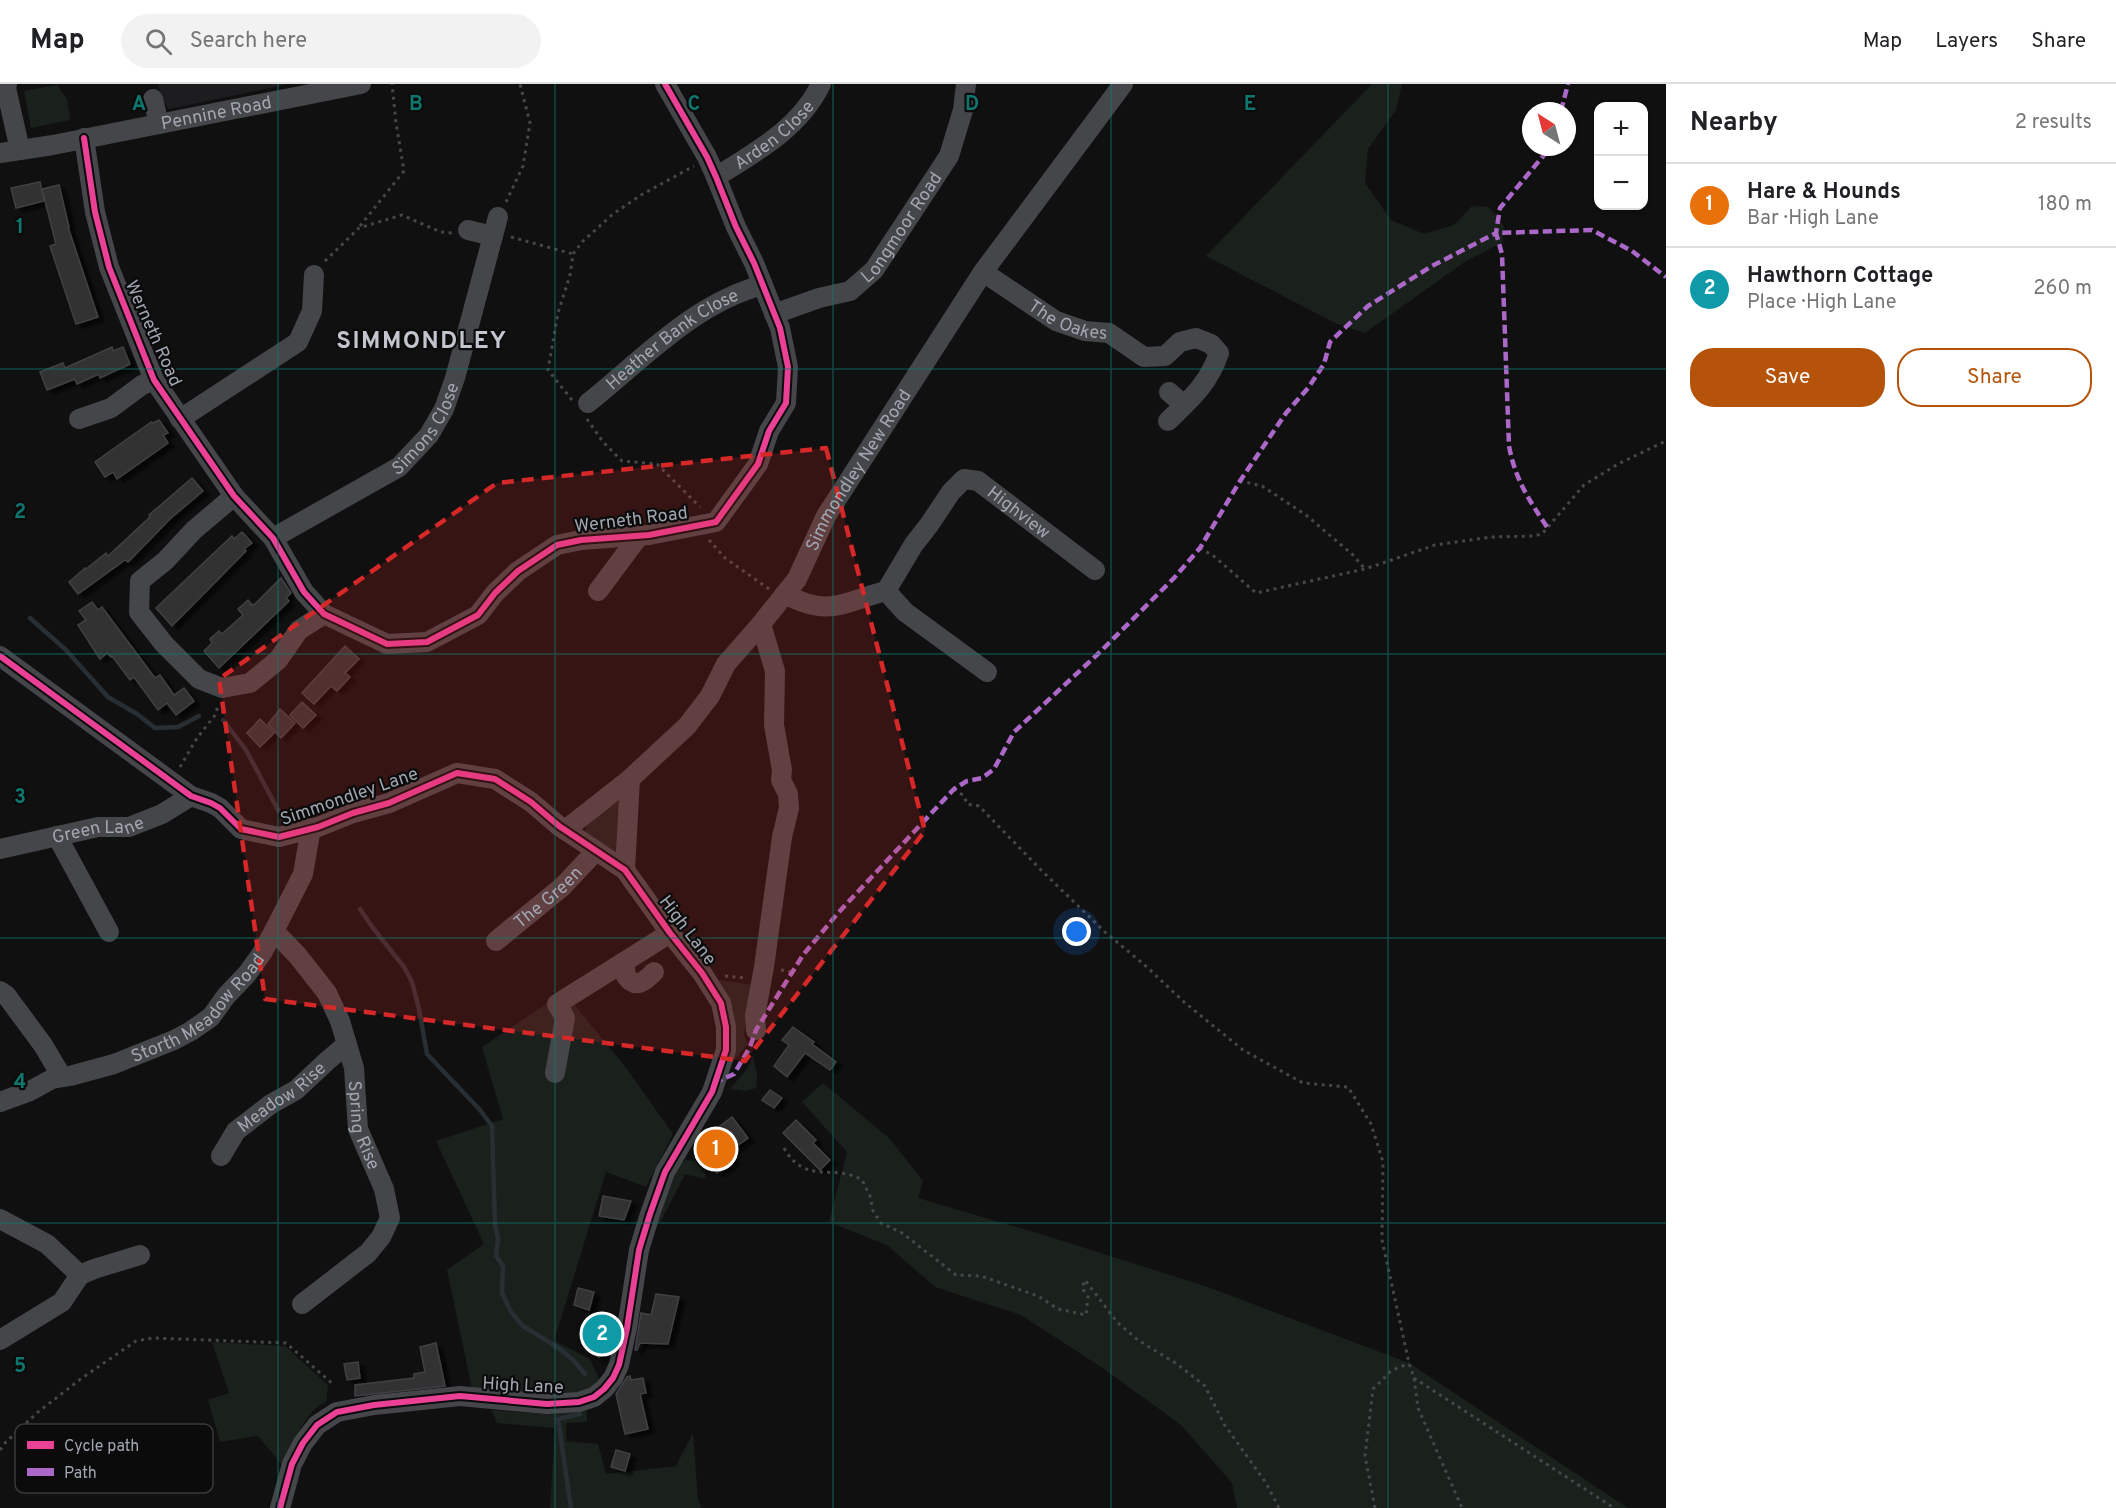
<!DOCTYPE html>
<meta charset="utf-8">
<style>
:root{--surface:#fff;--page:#f2f2f2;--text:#202124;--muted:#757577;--line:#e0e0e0;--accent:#b45309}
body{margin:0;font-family:Overpass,sans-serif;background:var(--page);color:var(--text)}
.controls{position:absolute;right:18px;top:18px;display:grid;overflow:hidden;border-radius:12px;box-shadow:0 2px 4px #0004}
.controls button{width:54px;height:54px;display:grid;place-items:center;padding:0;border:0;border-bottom:2px solid var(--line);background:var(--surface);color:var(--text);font:30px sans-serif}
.compass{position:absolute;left:1522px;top:18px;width:54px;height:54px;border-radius:50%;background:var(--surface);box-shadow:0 2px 4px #0004;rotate:324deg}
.you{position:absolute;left:1077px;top:848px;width:21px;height:21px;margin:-15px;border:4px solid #fff;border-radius:50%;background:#1a73e8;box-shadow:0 0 0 9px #1a73e833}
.badge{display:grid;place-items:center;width:39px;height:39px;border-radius:50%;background:var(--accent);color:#fff;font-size:20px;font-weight:700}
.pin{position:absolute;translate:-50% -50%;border:3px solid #fff;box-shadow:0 2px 6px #0006}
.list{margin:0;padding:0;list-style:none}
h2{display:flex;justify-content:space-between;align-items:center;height:78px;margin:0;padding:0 24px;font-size:26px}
h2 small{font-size:20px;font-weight:400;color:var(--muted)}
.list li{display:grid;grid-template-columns:39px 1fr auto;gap:18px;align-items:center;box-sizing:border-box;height:84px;padding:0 24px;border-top:2px solid var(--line)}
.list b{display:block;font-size:22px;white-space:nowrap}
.list p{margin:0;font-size:20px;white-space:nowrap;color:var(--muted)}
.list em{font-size:20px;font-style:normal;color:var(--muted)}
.actions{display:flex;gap:12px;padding:18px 24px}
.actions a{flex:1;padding:14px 0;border:2px solid var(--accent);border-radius:24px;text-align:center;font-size:21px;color:var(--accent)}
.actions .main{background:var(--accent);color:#fff}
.icon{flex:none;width:33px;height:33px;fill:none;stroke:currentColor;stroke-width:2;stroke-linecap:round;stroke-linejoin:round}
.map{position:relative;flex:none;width:1666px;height:1424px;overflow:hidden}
header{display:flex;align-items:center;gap:36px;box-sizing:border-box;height:84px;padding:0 30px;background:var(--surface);border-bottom:2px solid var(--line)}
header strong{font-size:28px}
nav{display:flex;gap:33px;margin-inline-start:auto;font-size:21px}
.search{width:420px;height:54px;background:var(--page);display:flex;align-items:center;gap:15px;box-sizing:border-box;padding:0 21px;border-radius:33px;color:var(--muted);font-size:22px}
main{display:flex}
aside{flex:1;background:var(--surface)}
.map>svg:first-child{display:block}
.built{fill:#1d1d1f}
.green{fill:#1a201b}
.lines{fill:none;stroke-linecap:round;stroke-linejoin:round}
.stream{stroke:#282f34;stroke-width:4.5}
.building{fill:#303033;stroke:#404144;stroke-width:1.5;filter:url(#shadow)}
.path{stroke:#46474a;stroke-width:3;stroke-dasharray:3 4.5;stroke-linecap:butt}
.minor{stroke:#444649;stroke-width:20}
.quiet{stroke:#ac68c9;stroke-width:4.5;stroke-dasharray:9 4.5;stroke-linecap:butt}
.cycleway-casing{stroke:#0b0b0c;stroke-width:10}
.cycleway{stroke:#ea4096;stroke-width:6}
.marked{fill:#d62828;fill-opacity:0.2;stroke:#d62828;stroke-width:4.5;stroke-dasharray:12 8;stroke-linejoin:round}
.grid{fill:none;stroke:#0f766e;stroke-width:1.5;stroke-opacity:0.55}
.labels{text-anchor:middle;stroke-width:4.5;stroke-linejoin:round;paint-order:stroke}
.street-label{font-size:18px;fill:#a1a6b1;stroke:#0b0b0c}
.district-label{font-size:24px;font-weight:bold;letter-spacing:1.5px;fill:#c2c5cd;stroke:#0b0b0c}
.key{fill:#0b0b0c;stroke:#383a3e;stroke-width:1.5}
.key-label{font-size:16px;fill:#a1a6b1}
.grid-label{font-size:20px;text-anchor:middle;font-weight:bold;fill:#0f766e;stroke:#0b0b0c;stroke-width:4.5;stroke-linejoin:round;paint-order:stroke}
</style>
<header>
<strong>Map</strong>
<div class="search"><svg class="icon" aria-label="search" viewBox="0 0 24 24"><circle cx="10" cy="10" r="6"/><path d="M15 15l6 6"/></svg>Search here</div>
<nav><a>Map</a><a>Layers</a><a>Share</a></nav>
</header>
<main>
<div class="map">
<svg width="1666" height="1424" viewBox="0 0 1666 1424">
<defs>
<filter id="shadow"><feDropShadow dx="6" dy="4" stdDeviation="1.5" flood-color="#0009"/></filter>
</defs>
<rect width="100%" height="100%" fill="#101010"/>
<polygon class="built" points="158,0 289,0 169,25 161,13"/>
<g class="green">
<polygon points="1372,0 1402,0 1396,26 1368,65 1365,99 1391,136 1424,150 1454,141 1472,122 1489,123 1504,142 1503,158 1466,177 1365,249 1335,239 1206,172"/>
<polygon points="57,1 67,15 70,36 31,44 24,7"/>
<polygon points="617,718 622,720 617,768 585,748 587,739"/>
<polygon points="712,895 753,901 744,951 748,960 729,982"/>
<polygon points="564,908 627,985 673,1050 646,1103 606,1088 554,1257 590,1275 600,1297 587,1307 574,1313 472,1305 447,1186 484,1160 436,1057 503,1035 482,963"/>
<polygon points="753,972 757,991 756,1004 744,1007 730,1005 746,986"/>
<polygon points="823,999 890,1055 923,1097 918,1114 1047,1152 1208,1203 1409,1279 1628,1424 1237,1424 1232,1399 1181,1341 1104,1285 1021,1231 935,1203 887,1161 829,1138 847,1068 802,1018"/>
<polygon points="686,1076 695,1077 706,1092 705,1095 685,1090 660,1139 654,1136 677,1080"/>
<path d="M 212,1258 L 285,1262 L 328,1301 L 326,1318 C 307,1324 291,1363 282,1381 L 258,1352 L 220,1358 L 208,1316 L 229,1309 Z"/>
<polygon points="491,1326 546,1330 587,1327 587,1338 566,1339 566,1357 598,1360 606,1390 676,1382 693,1349 698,1416 702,1424 550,1424 555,1344 497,1339"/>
</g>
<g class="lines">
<g class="stream">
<polyline points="30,534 66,566 108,613 137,630 155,644 178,643 199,632"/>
<polyline points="223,636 246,666 285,739"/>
<polyline points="360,825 373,844 404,883 412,898 419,925 427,970 480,1026 492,1042 495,1141 498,1154 496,1172 503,1182 502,1209 511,1228 523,1242 560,1265 573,1276 585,1290"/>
<polyline points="571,1424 558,1335 580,1330"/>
</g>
</g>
<g class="building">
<polygon points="40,98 44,117 16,124 11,104"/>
<polygon points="59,101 69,143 68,143 98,233 76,240 50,162 56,160 42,105"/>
<polygon points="112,263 113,267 123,263 130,280 100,294 99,290 77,300 75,295 47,306 40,288 63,279 65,284"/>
<polygon points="159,336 168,349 163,351 168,359 117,395 113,388 105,393 95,378 151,338 153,339"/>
<polygon points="192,394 203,407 171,434 128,478 125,476 78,510 69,498 85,484 86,485 106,469 108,472 150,433 149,431"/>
<polygon points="242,448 252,459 244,465 246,467 172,542 156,524 232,452 234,455"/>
<polygon points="281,494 291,509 286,514 289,517 219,584 204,567 212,559 210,555 219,547 222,550 243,531 238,525 248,516 252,521 255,520"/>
<polygon points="92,518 98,526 102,523 155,594 160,591 174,611 184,604 194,617 176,631 167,619 158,626 134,593 130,596 112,572 111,573 107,569 100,575 78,541 86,536 79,527"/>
<polygon points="345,562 359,575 345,589 350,593 337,607 331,602 314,620 302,609"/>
<polygon points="302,618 316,631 303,644 290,631"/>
<polygon points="280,625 295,639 281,654 268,640"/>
<polygon points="260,635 274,649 260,663 247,649"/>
<polygon points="793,943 814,958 812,960 836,978 830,986 805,969 787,993 774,982 789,961 782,956"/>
<polygon points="770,1006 782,1014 774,1024 762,1016"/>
<polygon points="732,1033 748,1054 727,1069 733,1077 717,1089 696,1060"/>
<polygon points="796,1036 816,1056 813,1059 830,1076 820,1086 783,1049"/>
<polygon points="603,1112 631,1117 624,1136 599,1132"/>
<polygon points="578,1204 594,1208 589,1226 574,1221"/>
<polygon points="656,1210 679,1213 668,1260 640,1259 637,1266 635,1266 641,1229 651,1231"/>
<polygon points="597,1235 616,1239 611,1262 608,1262 607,1266 599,1273 593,1269 590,1258"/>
<polygon points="436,1259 445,1302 355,1312 355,1301 414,1294 414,1290 425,1288 420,1263"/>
<polygon points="358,1278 360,1294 347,1296 344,1280"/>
<polygon points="630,1292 631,1296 643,1294 646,1309 640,1310 648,1345 625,1350 616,1310 627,1293"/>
<polygon points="616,1366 630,1370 625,1387 611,1383"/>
</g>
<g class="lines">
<g class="path">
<polyline points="506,118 523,82 530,39 520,0"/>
<polyline points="360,142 404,87 396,39 392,0"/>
<polyline points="511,153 573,170"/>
<polyline points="325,177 359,144 402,131 441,148 452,149"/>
<polyline points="572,316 548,286 558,229 570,191 573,170 583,157 613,130 641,111 694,82"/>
<polyline points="587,335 603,358 622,377 657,380 700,423"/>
<polyline points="1240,397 1262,402 1306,431 1353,471 1365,485"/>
<polyline points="709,456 725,474 769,505"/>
<polyline points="1200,464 1215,473 1256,509 1365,485 1435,461 1491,453 1533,452 1542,450 1584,401 1618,380 1666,357"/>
<polyline points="180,683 197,654 216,630 218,620"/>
<polyline points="954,705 964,712 967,720 979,722 1042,787 1106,849 1147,883 1184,918 1243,966 1303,999 1348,1003 1371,1040 1383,1078 1382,1156 1409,1279 1414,1294 1418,1324 1462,1424"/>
<polyline points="781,886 792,888"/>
<polyline points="725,892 745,894"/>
<path d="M 784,1064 C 805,1102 835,1079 862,1096 L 870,1112 L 873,1127 L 881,1139 L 902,1149 L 956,1191 L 981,1192 L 1038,1212 L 1058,1225 L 1086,1231 L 1088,1213 L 1082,1204 L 1085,1196 L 1117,1238 L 1138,1256 L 1177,1280 L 1205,1302 L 1224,1340 L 1266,1399 L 1279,1424"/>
<polyline points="1414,1294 1614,1424"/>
<polyline points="0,1366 5,1359 38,1328 82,1294 136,1257 153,1254 286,1259 334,1301"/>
<polyline points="1375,1424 1365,1372 1373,1305 1391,1287 1409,1279"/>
</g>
<g class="minor">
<polyline points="7,0 6,4 20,66"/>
<polyline points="153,15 159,40"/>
<polyline points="84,54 95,128 109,183 154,296 234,412 273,454 304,508 324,530 387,560 427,558 478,531 495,509 518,487 557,461 581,456 649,451 716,438 758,380 769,347 786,319 788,283 780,244 754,179 736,143 716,93 707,73 665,0"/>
<path id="s1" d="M 0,69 L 53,61 L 361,0"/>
<path id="s2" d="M 716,93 C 756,68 800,44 821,0"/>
<polyline points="468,146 493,152"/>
<path id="s3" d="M 983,188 L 1056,237 L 1085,247 L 1109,249 L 1144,273 L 1165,272 L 1180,258 L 1196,254 L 1211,260 L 1219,269 C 1209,299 1191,315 1168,337"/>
<path id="s4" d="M 774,230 L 819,214 L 850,207 L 874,186 L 949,72 L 963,26 L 966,0"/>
<polyline points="1169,308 1184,321"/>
<path id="s5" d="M 588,319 C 642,276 694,219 763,201"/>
<polyline points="79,335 111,324 142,301 154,296"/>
<polyline points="180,335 298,258 312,227 314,191"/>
<polyline points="234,412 194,446 165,477 140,497 139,528 164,560 199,595 222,604 250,599 278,576 299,546 324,530"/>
<path id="s6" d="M 273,454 L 399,383 L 429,351 L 444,325 L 455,294 L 498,133"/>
<polyline points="598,507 639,452"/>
<polyline points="886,507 905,528 987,588"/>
<path id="s7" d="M 785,510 C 829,534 843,518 886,507 L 914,460 L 929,441 L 951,408 L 964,395 L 978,397 L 1095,486"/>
<polyline points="0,572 191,712 211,719 220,724 241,745 279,753 318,743 353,729 389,719 457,689 495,695 531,718 559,742 625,786 670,849 702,889 721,919 726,943 726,966 712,1008 665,1088 650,1130 639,1166 627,1244 619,1281 613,1294 604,1305 594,1313 579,1318 547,1320 460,1312 374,1321 337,1328 317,1341 303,1359 292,1380 280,1424"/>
<path id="s8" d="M 565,746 L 630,695 L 687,642 L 710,612 L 726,580 L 761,540 L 797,495 L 826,432 L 983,188 L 1123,0"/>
<polyline points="57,752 109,848"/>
<path id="s9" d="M 0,765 L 98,743 L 129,743 L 162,730 L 191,712"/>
<polyline points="625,786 630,695"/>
<path id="s10" d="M 274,847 L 298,872 L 327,909 L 340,937 L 354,984 L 358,1045 L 384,1105 L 390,1134 L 381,1153 L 368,1169 L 302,1220"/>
<path id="s11" d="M 496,857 L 562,803 L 596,767"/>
<path d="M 654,888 C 645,897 636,906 626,892 L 624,878 L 670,849"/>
<polyline points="0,907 6,911 43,961 62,993"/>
<polyline points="756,946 755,932 764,883 782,753 789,724 788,710 781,696 782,686 774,641 775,587 761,540"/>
<polyline points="555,989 565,934 557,920 624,878"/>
<path id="s12" d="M 0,1018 L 30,1007 L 52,995 L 70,992 L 114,980 L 174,956 L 191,947 L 211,933 L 226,912 L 247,890 L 262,869 L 274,847 L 303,790 L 311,744"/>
<path id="s13" d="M 221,1072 L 236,1047 L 271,1020 L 296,1006 L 327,977 L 347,960"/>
<polyline points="0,1135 47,1160 80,1191 94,1185 140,1171"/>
<polyline points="0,1256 62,1218 80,1191"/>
</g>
<g class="quiet">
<polyline points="1561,27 1568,0"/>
<path d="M 1547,443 C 1529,416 1515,395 1509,362 L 1502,170 L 1496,149 L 1592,146 L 1632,167 L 1666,193"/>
<polyline points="714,999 734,990 750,963 756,946 803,871 838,829 954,705 967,697 982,694 994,685 1014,648 1100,568 1174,494 1200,464 1240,397 1286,329 1308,304 1324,280 1330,258 1368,222 1432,182 1496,149 1500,124 1544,71 1548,63"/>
</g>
<defs>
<g id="cycleway">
<polyline points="84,54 95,128 109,183 154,296 234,412 273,454 304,508 324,530 387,560 427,558 478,531 495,509 518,487 557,461 581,456 649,451 716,438 758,380 769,347 786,319 788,283 780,244 754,179 736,143 716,93 707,73 665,0"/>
<polyline points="0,572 191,712 211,719 220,724 241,745 279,753 318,743 353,729 389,719 457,689 495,695 531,718 559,742 625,786 670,849 702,889 721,919 726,943 726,966 712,1008 665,1088 650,1130 639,1166 627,1244 619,1281 613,1294 604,1305 594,1313 579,1318 547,1320 460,1312 374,1321 337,1328 317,1341 303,1359 292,1380 280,1424"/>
</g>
</defs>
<use href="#cycleway" class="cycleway-casing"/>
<use href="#cycleway" class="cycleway"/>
</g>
<path class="marked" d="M 826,364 L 925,747 L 745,977 L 265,915 L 219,595 L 497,399 Z"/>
<path class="grid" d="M 278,0 L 278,1424M 555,0 L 555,1424M 833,0 L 833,1424M 1111,0 L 1111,1424M 1388,0 L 1388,1424M 0,285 L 1666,285M 0,570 L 1666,570M 0,854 L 1666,854M 0,1139 L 1666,1139"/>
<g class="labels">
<g class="street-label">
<text dy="6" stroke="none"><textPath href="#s1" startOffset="220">Pennine Road</textPath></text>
<text dy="6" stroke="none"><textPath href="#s2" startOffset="72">Arden Close</textPath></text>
<text dy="6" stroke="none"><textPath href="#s4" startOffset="162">Longmoor Road</textPath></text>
<text dy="6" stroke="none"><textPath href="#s3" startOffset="99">The Oakes</textPath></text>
<text transform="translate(154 249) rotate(66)" y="6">Werneth Road</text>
<text dy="6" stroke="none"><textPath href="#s5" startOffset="106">Heather Bank Close</textPath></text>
<text dy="6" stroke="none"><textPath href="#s6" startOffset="192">Simons Close</textPath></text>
<text dy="6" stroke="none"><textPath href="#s8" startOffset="470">Simmondley New Road</textPath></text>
<text dy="6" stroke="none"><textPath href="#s7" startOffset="308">Highview</textPath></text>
<text transform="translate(631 435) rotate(-7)" y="6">Werneth Road</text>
<text transform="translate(349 712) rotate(-19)" y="6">Simmondley Lane</text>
<text dy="6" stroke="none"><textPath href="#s9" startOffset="100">Green Lane</textPath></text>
<text dy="6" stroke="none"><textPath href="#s11" startOffset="68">The Green</textPath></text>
<text transform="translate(688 846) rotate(53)" y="6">High Lane</text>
<text dy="6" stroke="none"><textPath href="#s12" startOffset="224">Storth Meadow Road</textPath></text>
<text dy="6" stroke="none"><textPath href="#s13" startOffset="86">Meadow Rise</textPath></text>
<text dy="6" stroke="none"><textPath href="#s10" startOffset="220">Spring Rise</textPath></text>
<text transform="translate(523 1301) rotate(3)" y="6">High Lane</text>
</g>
<g class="district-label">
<text x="422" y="264">SIMMONDLEY</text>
</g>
</g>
<rect x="15" y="1340" width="198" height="69" rx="9" class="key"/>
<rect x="27" y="1357" width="27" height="8" fill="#ea4096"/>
<rect x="27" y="1384" width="27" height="8" fill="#ac68c9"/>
<g class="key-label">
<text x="64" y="1367">Cycle path</text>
<text x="64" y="1394">Path</text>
</g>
<g class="grid-label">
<text x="139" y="26">A</text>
<text x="416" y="26">B</text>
<text x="694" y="26">C</text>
<text x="972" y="26">D</text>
<text x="1250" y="26">E</text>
<text x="20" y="149">1</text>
<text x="20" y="434">2</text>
<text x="20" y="719">3</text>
<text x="20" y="1004">4</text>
<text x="20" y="1288">5</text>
</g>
</svg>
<div class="controls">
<button>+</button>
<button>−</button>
</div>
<svg class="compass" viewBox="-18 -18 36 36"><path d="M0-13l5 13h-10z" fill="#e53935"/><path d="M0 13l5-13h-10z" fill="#757577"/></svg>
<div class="you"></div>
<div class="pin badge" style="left:716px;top:1065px;background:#e8710a">1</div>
<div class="pin badge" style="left:602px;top:1250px;background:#0f9aa8">2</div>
</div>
<aside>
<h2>Nearby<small>2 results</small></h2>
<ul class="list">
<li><span class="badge" style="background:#e8710a">1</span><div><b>Hare &amp; Hounds</b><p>Bar · High Lane</p></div><em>180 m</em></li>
<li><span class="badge" style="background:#0f9aa8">2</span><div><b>Hawthorn Cottage</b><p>Place · High Lane</p></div><em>260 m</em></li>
</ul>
<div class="actions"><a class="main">Save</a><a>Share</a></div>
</aside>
</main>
